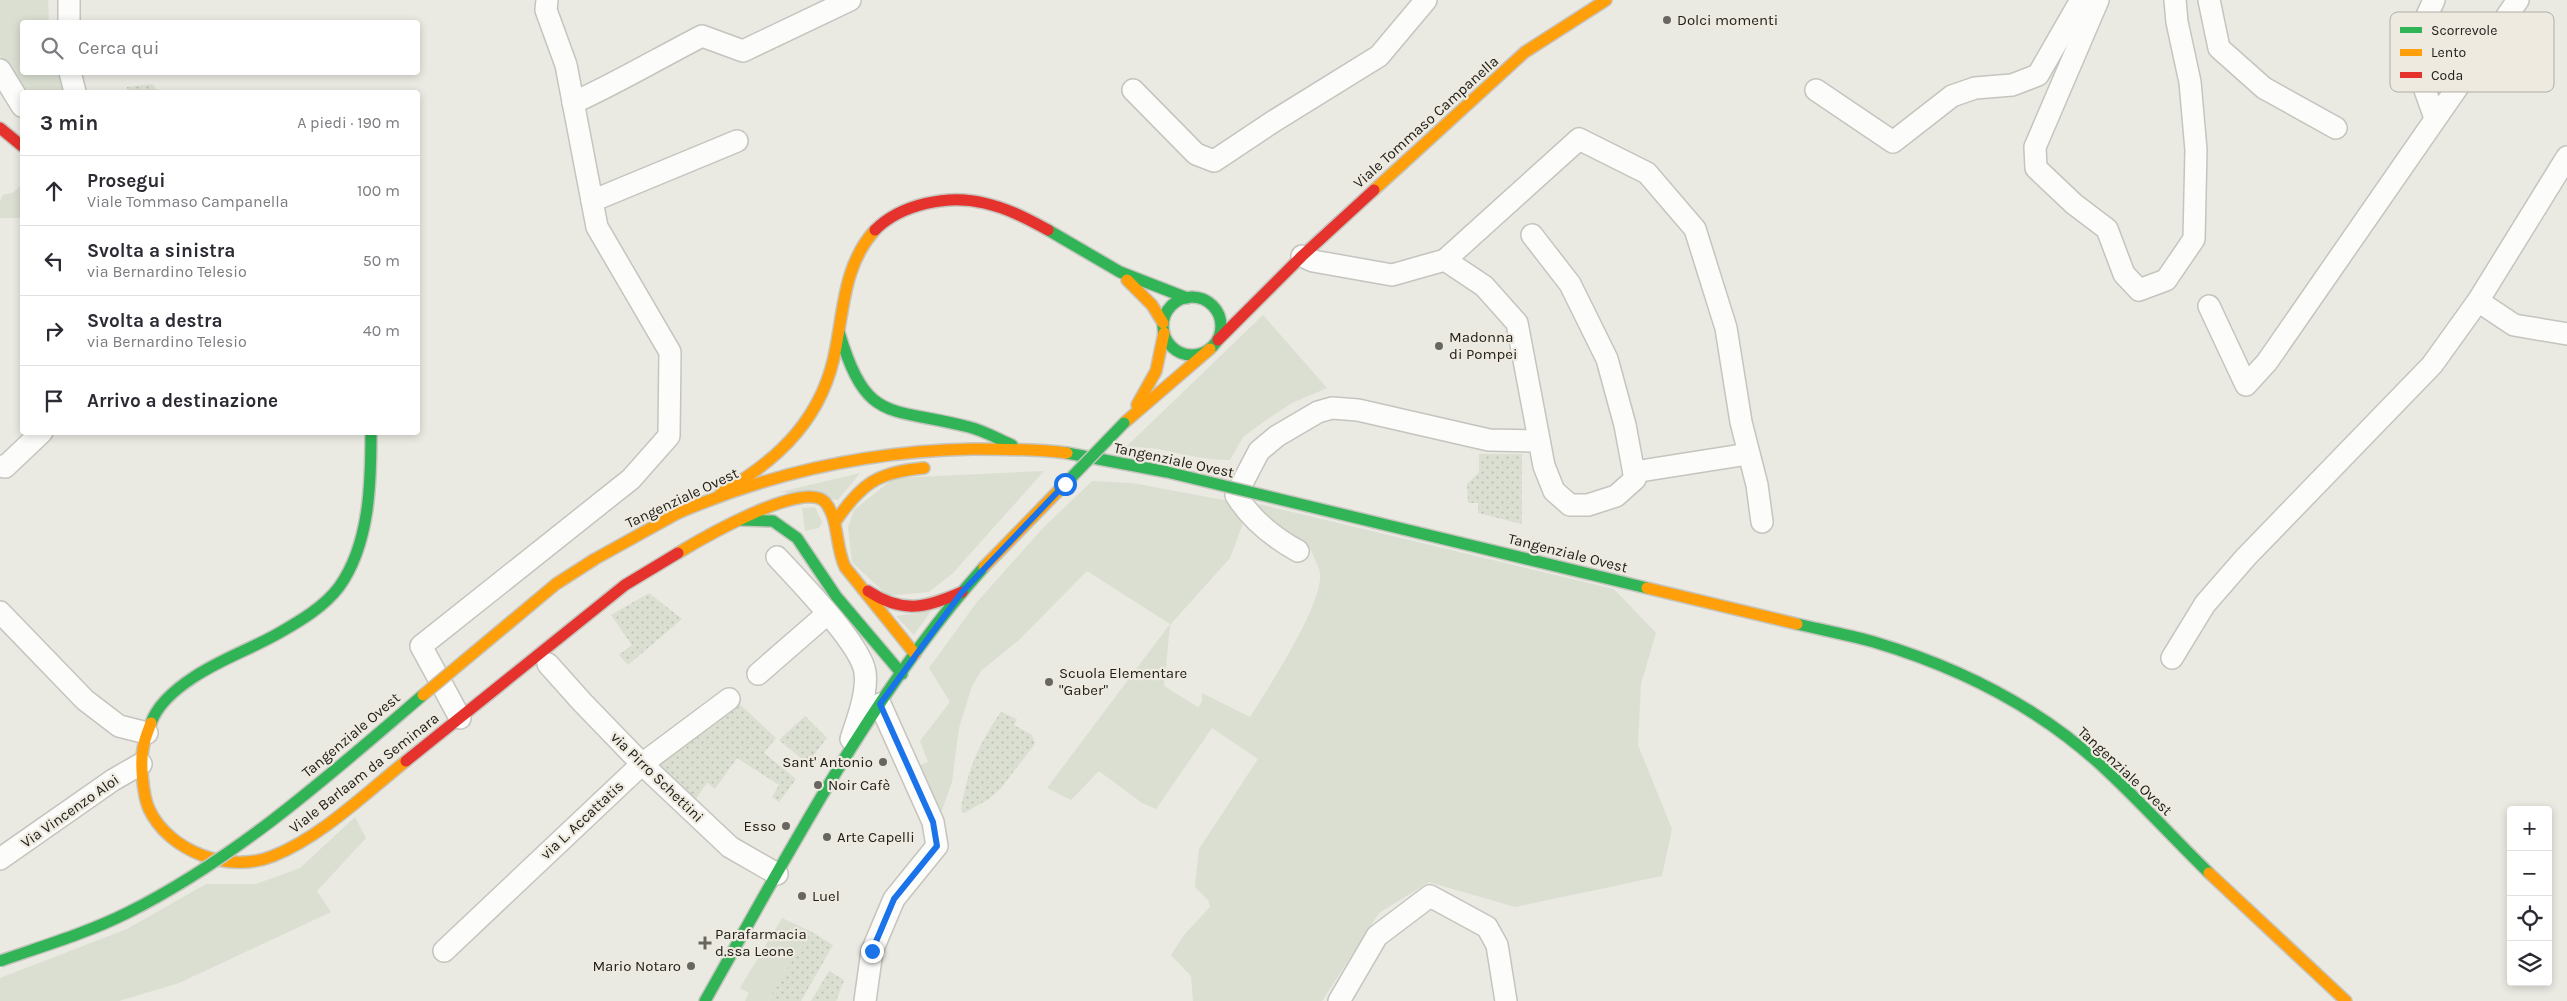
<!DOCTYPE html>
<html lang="it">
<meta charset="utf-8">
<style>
:root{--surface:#fff;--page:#f7f7f7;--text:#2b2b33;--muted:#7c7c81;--line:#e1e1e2}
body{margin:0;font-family:Karla,sans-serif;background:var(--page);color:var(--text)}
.controls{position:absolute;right:15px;bottom:15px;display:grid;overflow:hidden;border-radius:5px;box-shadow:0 2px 8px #0003}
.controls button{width:45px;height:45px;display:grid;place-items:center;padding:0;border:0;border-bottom:1px solid var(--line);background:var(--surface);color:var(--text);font:25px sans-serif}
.stop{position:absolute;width:15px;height:15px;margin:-11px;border:4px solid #1a73e8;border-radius:50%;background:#fff}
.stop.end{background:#1a73e8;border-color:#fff;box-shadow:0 1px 5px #0008}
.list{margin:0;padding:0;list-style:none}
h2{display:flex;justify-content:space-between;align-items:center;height:65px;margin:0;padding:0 20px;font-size:21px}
h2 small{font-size:16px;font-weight:400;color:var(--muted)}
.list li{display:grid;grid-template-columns:32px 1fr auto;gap:15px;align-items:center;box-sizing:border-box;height:70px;padding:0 20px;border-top:1px solid var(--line)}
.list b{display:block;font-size:19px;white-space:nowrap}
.list p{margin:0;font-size:16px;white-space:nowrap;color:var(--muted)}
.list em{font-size:16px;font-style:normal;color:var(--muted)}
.icon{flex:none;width:28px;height:28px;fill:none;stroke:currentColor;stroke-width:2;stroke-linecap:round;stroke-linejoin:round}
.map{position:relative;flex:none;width:2567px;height:1001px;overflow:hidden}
.search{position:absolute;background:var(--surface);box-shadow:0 2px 8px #0003;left:20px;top:20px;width:400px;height:55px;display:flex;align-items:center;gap:12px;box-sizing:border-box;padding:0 18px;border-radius:5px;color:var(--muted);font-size:19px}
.panel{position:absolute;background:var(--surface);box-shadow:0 2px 8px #0003;left:20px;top:90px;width:400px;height:345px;border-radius:5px}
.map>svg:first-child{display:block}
.grass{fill:#dadfd2}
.park{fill:url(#park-dots)}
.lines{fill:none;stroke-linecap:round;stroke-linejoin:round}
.street-casing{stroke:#c5c4be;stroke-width:24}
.fast-casing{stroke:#c5c4be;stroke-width:14}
.slow-casing{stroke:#c5c4be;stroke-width:14}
.jam-casing{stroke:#c5c4be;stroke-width:14}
.street{stroke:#fcfcfb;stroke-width:21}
.fast{stroke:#30b455;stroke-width:11}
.slow{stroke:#ff9f0a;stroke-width:11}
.jam{stroke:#e5322d;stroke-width:11}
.fast-bridge-casing{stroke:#c5c4be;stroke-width:14;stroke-linecap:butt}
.slow-bridge-casing{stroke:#c5c4be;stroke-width:14;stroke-linecap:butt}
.fast-bridge{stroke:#30b455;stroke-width:11}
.slow-bridge{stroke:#ff9f0a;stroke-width:11}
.route{stroke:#1a73e8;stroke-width:6}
.poi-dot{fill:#676661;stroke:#eeeadf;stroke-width:2}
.labels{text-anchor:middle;stroke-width:4.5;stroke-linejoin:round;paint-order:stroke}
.poi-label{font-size:15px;fill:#21201c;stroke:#eeeadf;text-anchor:start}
.street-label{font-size:15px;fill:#21201c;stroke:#eeeadf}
.key{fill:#eeeadf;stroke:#b0ada4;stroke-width:1}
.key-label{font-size:14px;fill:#21201c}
</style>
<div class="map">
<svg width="2567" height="1001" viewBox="0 0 2567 1001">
<defs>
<pattern id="park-dots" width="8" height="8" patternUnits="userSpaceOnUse" patternTransform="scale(1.25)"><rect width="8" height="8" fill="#dadfd2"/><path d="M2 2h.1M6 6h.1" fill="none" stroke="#bbbfb4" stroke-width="1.8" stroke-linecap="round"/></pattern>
</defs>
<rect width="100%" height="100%" fill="#eae9e2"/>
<g class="grass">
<polygon points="0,0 48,0 49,22 22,22 22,72 61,73 66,92 25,92 0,56"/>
<polygon points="22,184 22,218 0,218 0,201 3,195 14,192"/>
<path d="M 1263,315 L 1327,388 L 1292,403 L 1266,420 L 1243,437 L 1230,460 C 1208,460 1185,455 1163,450 C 1152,447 1139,448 1127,446 Z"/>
<polygon points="1044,471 953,573 929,592 888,596 852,562 848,527 854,510 894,478"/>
<polygon points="860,473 838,500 780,492"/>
<path d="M 1092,481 L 1132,483 L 1234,502 L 1245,518 L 1230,558 L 1170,625 L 1164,686 L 1198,707 L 1202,702 L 1202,693 L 1250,717 C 1267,690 1324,603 1320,573 C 1318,564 1312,553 1308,544 C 1287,539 1267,524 1259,504 L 1614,589 L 1656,633 L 1641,684 L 1638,745 L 1672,829 L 1662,876 L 1515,907 L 1429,882 L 1379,913 L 1322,1001 L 1193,1001 L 1191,976 L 1171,955 L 1184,935 L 1210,907 L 1208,900 L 1195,887 L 1199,849 L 1258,759 L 1212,728 L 1156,809 L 1142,803 L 1099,771 L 1071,800 L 1047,788 L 1170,624 L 1087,571 L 1019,640 L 981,671 L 972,686 L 959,728 L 952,782 L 942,810 L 939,811 L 916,767 L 928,762 L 920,741 L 950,702 L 929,668 L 977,602 L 1043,528 Z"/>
<polygon points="815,507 822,522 819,528 805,531 802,508"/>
<polygon points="931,611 914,635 896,616"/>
<polygon points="355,817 366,838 317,891 331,912 179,983 119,1001 0,1001 0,978 127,929 206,884 256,884 300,868"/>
<polygon points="782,918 810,931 768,1001 745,1001 749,993 740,988"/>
</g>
<g class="park">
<polygon points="152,84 159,92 128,92 127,87"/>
<polygon points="1479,454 1522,454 1522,524 1478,513 1478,503 1468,503 1467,484 1479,472"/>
<polygon points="649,593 682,619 628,665 619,655 632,645 611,615"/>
<polygon points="733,698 776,738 764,753 796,779 779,802 772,797 779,785 737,758 715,789 707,783 692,804 652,765"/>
<path d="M 1001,712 L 1017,719 L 1014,725 L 1032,735 L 1035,744 L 1001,788 L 989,799 L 964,813 L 961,810 C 966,773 979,743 1001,712 Z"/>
<polygon points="805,716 827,738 807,763 779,740"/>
<polygon points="810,931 833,945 801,1001 768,1001"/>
<polygon points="829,971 844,980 836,1001 811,1001"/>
</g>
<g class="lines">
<defs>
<g id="street">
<polyline points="69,0 69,22"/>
<polyline points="2098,0 2035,147 2036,168 2074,204 2107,229 2124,274 2139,290 2166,280 2194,239 2196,150 2190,82 2177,22 2175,0"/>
<polyline points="2209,0 2219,48 2264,88 2336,128"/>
<polyline points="2434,0 2411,51 2435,118"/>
<polyline points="0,70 22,106"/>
<polyline points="70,72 75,92"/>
<polyline points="1133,90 1196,154 1214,161 1274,121 1379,56 1426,0"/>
<polyline points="1816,90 1893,142 1952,96 1975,88 2012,85 2038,75 2081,0"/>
<path d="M 573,103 C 617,83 659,58 702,36 L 743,51 L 850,0"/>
<polyline points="592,201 737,141"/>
<polyline points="1302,256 1313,261 1392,275 1445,260 1579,139 1647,173 1695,229 1726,328 1741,422 1757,485 1762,522"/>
<polyline points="1445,260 1484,286 1517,323 1544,466 1554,491 1570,505 1588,505 1616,496 1635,479 1625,425 1607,359 1570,284 1532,235"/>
<polyline points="2478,301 2514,325 2567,334"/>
<polyline points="2209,306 2246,385 2267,362 2518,0"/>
<polyline points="0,466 5,467 42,432"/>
<polyline points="1634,472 1748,454"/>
<path d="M 1298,551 C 1273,537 1251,520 1236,495 L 1259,451 L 1277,436 L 1318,412 L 1332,408 L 1358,410 L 1489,440 L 1539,441"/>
<path d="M 777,557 C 798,580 861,644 865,672 C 868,692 857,721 851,739"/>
<polyline points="0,612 85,700 119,726 147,733"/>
<polyline points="2172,658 2205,604 2246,557 2432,365 2478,301 2567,157"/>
<polyline points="548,664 582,702 642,764 730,847 777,874"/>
<polyline points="758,674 827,614"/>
<polyline points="460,718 421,646 631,479 669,436 670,352 597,227 566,65 546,10 547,0"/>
<polyline points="0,859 113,780 141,764"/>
<polyline points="444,951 642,764 729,699"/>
<polyline points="865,1001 872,951 894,899 937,846 933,822 880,704"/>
<polyline points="1339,1001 1377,936 1430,896 1487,927 1497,945 1506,1001"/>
</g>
<g id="fast">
<polyline points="1048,230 1120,272 1187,298"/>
<circle cx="1192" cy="326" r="29"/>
<path d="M 839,332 C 867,425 888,406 969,427 C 985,431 998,439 1012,445"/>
<polyline points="1067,453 1167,472"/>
<polyline points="741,520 773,521 797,538 836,596 902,674"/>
<path d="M 1797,624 C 1823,630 1849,635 1874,642 C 1958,667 2038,707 2102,766 C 2139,800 2173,838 2209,873"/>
<path d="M 151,723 C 158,703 177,688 194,677 C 221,659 251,649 279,633 C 300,621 324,607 339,587 C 370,544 371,482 371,432"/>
<path d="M 705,1001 C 787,856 873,691 984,567"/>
</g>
<g id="slow">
<polyline points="1374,190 1525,52 1606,0"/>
<polyline points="1127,280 1152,305 1163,323"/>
<polyline points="1137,405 1156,371 1164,333"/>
<polyline points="1124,423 1210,349"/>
<path d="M 721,493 C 780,459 824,417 836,347 C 844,305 845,263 875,230"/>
<path d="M 678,513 C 773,472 869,451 973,449 C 1004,449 1036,449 1067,453"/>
<path d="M 835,522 C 861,484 877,472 924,468"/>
<path d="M 678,553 C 701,539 804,479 825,502 C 839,518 835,546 845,567 L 915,654"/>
<polyline points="984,567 1065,484"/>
<path d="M 151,723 C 148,731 144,740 143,749 C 140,763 143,796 149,809 C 169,852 230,874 273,856 C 321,837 366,793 406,761"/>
<polyline points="2209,873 2346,1001"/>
</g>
<g id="jam">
<polyline points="0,128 22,146"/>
<path d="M 875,230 C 901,204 949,194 984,203 C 1007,208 1028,219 1048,230"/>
<polyline points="1218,340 1302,256 1374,190"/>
<path d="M 868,591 C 903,614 926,608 962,592"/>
<polyline points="406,761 625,585 678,553"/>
</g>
</defs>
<use href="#street" class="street-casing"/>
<use href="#fast" class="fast-casing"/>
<use href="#slow" class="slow-casing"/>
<use href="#jam" class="jam-casing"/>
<use href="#street" class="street"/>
<use href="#fast" class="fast"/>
<use href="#slow" class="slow"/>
<use href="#jam" class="jam"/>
<defs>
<g id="fast-bridge">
<polyline points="1167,472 1647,588"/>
<polyline points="1065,484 1124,423"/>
<path d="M 0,961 C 43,946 87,933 127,913 C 237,858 331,774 423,695"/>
</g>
<g id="slow-bridge">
<polyline points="1647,588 1797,624"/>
<polyline points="423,695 556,584 595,559 678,513"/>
</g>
</defs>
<use href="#fast-bridge" class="fast-bridge-casing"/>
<use href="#slow-bridge" class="slow-bridge-casing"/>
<use href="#fast-bridge" class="fast-bridge"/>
<use href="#slow-bridge" class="slow-bridge"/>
</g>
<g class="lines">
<polyline class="route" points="872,951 894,899 937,846 933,822 880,704 962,592 1065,484"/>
</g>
<g class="poi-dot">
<circle cx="1667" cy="20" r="5"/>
<circle cx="1439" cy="346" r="5"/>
<circle cx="1049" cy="682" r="5"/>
<circle cx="883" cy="762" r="5"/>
<circle cx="818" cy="785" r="5"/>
<circle cx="786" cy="826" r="5"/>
<circle cx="827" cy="837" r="5"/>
<circle cx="802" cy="896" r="5"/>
<path d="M702.5 935.5h5v5h5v5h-5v5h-5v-5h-5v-5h5z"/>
<circle cx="691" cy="966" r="5"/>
</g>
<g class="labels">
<g class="poi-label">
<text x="1677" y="25">Dolci momenti</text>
<text x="1449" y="342">Madonna<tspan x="1449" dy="17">di Pompei</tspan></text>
<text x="1059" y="678">Scuola Elementare<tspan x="1059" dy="17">"Gaber"</tspan></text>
<text x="873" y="767" text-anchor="end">Sant' Antonio</text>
<text x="828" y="790">Noir Cafè</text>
<text x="776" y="831" text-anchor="end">Esso</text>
<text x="837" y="842">Arte Capelli</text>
<text x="812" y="901">Luel</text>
<text x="715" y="939">Parafarmacia<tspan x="715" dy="17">d.ssa Leone</tspan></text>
<text x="681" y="971" text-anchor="end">Mario Notaro</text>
</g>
<g class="street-label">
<text transform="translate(1426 122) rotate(-42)" y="5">Viale Tommaso Campanella</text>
<text transform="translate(1174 460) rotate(12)" y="5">Tangenziale Ovest</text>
<text transform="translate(682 498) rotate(-25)" y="5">Tangenziale Ovest</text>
<text transform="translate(1568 553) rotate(14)" y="5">Tangenziale Ovest</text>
<text transform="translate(351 735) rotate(-40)" y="5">Tangenziale Ovest</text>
<text transform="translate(2125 771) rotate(43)" y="5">Tangenziale Ovest</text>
<text transform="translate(364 773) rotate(-38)" y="5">Viale Barlaam da Seminara</text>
<text transform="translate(657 777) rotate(44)" y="5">via Pirro Schettini</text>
<text transform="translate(70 811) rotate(-35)" y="5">Via Vincenzo Aloi</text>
<text transform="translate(582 820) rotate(-43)" y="5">via L. Accattatis</text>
</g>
</g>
<rect x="2390" y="12" width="164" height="80" rx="8" class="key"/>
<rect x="2400" y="27" width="22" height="6" fill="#30b455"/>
<rect x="2400" y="49" width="22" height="7" fill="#ff9f0a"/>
<rect x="2400" y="72" width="22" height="6" fill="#e5322d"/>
<g class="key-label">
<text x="2431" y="35">Scorrevole</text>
<text x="2431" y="57">Lento</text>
<text x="2431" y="80">Coda</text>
</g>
</svg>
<div class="controls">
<button>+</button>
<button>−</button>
<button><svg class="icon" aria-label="locate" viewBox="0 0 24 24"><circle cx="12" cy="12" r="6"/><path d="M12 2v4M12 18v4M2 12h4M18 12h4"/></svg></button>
<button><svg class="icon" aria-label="layers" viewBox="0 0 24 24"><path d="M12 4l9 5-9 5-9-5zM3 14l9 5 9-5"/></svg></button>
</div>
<div class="stop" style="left:1065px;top:484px"></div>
<div class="stop end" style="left:872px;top:951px"></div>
<div class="search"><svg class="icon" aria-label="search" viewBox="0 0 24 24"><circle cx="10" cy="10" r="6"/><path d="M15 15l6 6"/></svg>Cerca qui</div>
<section class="panel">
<h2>3 min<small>A piedi · 190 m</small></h2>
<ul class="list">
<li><svg class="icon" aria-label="ahead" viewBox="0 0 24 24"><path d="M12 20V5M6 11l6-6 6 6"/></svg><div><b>Prosegui</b><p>Viale Tommaso Campanella</p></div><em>100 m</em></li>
<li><svg class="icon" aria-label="left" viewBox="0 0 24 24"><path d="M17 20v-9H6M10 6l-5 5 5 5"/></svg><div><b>Svolta a sinistra</b><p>via Bernardino Telesio</p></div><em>50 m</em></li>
<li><svg class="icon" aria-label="right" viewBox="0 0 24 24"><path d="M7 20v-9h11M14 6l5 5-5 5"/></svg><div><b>Svolta a destra</b><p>via Bernardino Telesio</p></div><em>40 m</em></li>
<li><svg class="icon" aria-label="arrive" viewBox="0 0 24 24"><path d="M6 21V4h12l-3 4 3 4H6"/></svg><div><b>Arrivo a destinazione</b></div></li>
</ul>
</section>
</div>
